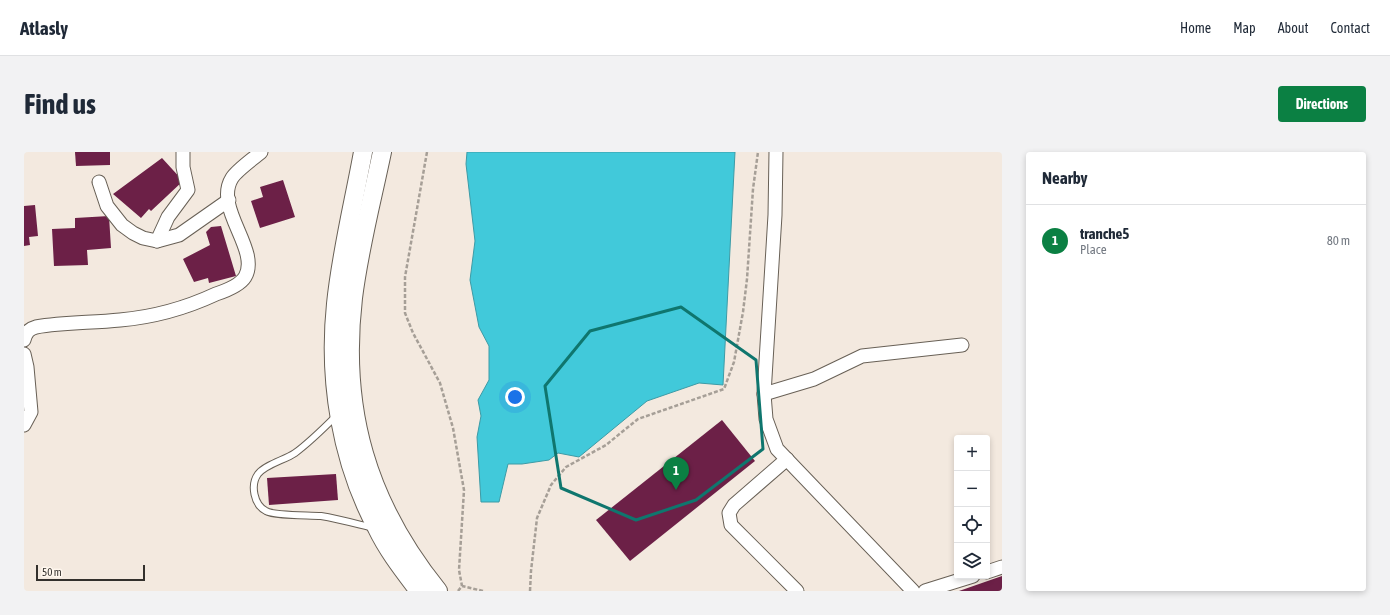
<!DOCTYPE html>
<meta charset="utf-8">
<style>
:root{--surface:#fff;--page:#f2f2f3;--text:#1f2937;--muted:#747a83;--line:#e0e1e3;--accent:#0b8043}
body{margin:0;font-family:"Asap Condensed",sans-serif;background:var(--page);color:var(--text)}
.controls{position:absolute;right:12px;bottom:12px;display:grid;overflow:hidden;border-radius:4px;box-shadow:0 2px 6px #0003}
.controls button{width:36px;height:36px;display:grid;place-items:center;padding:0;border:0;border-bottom:1px solid var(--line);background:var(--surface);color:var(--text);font:20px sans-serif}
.scale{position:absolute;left:12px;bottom:10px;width:109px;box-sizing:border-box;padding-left:4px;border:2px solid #33302c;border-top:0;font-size:11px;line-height:14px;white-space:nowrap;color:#33302c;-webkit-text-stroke:3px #fff7ee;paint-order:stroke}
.you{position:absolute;left:491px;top:245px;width:14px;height:14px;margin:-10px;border:3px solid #fff;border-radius:50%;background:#1a73e8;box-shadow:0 0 0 6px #1a73e833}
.badge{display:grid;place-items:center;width:26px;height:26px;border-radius:50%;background:var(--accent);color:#fff;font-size:13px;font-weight:700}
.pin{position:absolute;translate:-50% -33px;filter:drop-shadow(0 1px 2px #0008)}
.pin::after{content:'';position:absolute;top:21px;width:14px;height:12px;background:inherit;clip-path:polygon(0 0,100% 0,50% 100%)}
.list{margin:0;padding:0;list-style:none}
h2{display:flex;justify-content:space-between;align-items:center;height:52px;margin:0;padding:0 16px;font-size:17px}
h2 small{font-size:13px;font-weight:400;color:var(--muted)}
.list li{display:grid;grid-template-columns:26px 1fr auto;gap:12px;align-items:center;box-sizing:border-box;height:72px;padding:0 16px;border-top:1px solid var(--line)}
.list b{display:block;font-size:15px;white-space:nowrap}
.list p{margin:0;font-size:13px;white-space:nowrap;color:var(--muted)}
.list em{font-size:13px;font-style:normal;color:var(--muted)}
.icon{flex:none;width:22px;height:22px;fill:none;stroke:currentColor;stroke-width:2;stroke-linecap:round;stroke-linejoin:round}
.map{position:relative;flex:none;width:978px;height:439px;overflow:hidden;border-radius:4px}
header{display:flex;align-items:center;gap:24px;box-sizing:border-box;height:56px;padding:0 20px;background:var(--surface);border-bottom:1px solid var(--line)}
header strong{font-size:19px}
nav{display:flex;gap:22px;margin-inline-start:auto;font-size:14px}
.intro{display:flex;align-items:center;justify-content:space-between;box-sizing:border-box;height:96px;padding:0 24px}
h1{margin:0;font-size:28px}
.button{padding:10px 18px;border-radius:4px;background:var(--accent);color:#fff;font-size:14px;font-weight:700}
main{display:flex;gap:24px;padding:0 24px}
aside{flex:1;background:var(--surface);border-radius:4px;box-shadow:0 2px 6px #0003}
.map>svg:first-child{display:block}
.water{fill:#41c9da;stroke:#3d9ba6}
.building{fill:#6c2047}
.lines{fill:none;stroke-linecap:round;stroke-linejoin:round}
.service-casing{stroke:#686056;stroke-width:8}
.minor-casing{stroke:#686056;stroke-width:15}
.secondary-casing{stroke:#686056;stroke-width:20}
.path{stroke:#a69f97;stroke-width:2.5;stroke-dasharray:4 2;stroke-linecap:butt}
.service{stroke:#fff;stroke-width:6}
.minor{stroke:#fff;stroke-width:13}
.secondary{stroke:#fff;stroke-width:18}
.marked{fill:none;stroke:#0f766e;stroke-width:3;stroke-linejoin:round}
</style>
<header>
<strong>Atlasly</strong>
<nav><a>Home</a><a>Map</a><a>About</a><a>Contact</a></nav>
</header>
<div class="intro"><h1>Find us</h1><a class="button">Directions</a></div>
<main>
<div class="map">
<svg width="978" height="439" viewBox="0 0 978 439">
<rect width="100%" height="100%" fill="#f3e9df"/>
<polygon class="water" points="443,0 711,0 699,233 675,231 623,249 555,305 534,301 525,308 498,312 484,312 475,350 457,350 453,285 457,264 454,248 465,228 465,194 455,175 446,128 451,89 442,12"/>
<g class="building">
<polygon points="51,0 86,0 86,13 52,14"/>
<polygon points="138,6 159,29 127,59 125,57 117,66 89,42"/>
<polygon points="259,28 271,65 236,76 227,49 239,45 236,35"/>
<polygon points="11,53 14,84 5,85 6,93 0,94 0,54"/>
<polygon points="85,64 87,96 63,98 64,113 30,114 28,77 51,76 51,66"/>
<polygon points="197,74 212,124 185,131 184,126 170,130 159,107 186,93 182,80 187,75"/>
<polygon points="698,268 731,309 606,409 572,368"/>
<polygon points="312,322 314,348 245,353 243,326"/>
<polygon points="978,424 978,439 935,439"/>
</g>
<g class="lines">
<defs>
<path id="service" d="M 312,264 C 299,277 286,290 271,301 C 261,308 242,312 234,322 C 226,333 230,353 242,359 C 250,364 284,363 297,364 C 315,367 333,372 350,376"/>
<g id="minor">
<polyline points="752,0 751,63 740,242 742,267 753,297 889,439"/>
<polyline points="75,30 83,54 98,73 109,81 119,86 133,89 155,83 205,48"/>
<polyline points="133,89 144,65 164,38 159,15 159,0"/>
<path d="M 0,188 C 2,180 5,177 12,175 C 40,170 68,171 96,168 C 130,165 162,156 192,142 C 201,139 216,133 221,125 C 237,98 189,56 208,26 C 213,18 229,7 237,0"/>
<polyline points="0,202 3,215 7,260 0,273"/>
<polyline points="740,242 790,227 838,204 938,193"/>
<polyline points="763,307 710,353 705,361 707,373 773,439"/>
<polyline points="963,420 978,415"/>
<polyline points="901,439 949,424"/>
</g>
<g id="secondary">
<path d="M 339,0 C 330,50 317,101 312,152 C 304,228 317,309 353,376 C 364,399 380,419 395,439"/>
<path d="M 358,0 C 348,48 335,97 329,146 C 316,258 343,351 414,439"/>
</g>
</defs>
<use href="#service" class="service-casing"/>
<use href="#minor" class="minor-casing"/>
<use href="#secondary" class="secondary-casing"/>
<g class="path">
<polyline points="403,0 381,125 381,161 389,181 416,231 429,276 440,338 435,418 438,434"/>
<polyline points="434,439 438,434 459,439"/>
<polyline points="506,439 507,419 513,366 527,333 542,315 582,293 614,267 700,237 710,210 719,160 723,127 729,37 734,0"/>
</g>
<use href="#service" class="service"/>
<use href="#minor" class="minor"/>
<use href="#secondary" class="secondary"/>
</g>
<path class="marked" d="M 657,155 L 732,208 L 739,297 L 672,348 L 612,368 L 537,336 L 521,234 L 566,179 Z"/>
</svg>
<div class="controls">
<button>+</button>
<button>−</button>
<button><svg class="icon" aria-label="locate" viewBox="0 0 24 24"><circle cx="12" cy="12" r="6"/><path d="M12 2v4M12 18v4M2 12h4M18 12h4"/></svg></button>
<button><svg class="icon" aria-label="layers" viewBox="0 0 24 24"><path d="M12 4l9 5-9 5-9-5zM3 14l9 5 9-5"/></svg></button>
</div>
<div class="scale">50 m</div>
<div class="you"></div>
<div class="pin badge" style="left:652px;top:338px">1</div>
</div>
<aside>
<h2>Nearby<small></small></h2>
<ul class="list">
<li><span class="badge">1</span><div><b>tranche5</b><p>Place</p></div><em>80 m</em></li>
</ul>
</aside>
</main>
